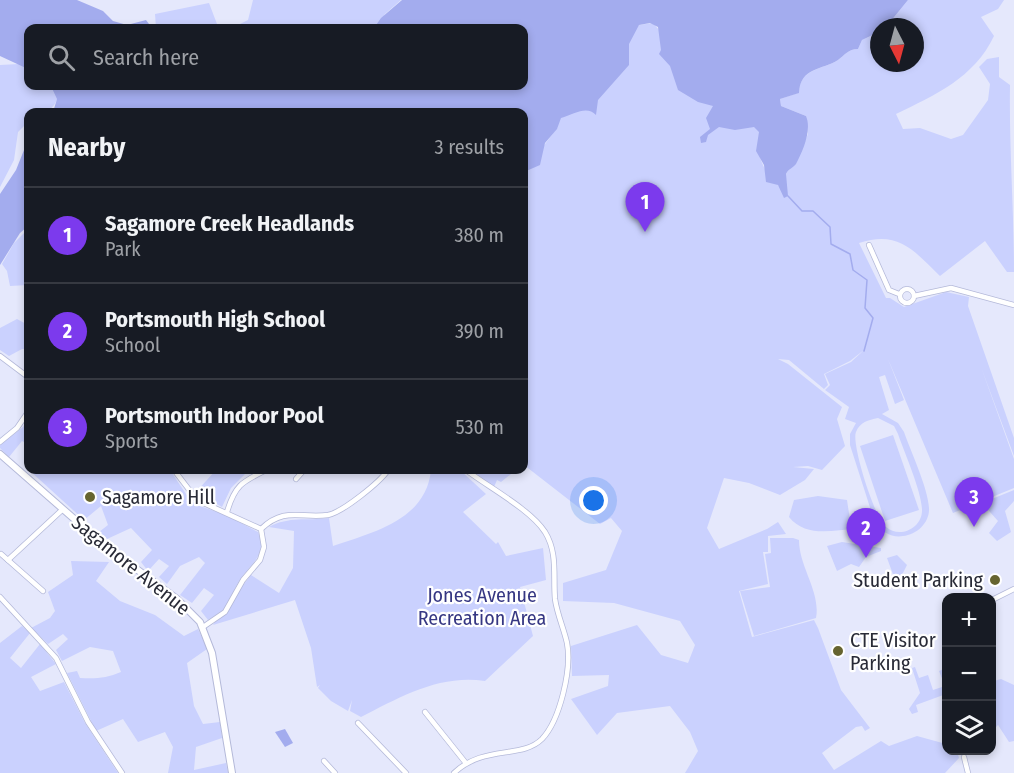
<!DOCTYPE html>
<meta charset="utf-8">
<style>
:root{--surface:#171b24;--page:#20242c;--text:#f1f3f6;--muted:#9ea1a6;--line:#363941;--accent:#7c3aed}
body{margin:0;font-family:"Fira Sans Condensed",sans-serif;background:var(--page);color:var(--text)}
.controls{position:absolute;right:18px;bottom:18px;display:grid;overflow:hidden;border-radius:12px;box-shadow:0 3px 9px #0003}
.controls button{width:54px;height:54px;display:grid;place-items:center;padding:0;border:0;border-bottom:2px solid var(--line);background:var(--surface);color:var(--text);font:30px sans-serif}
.compass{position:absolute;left:870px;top:18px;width:54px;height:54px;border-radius:50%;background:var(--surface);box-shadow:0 3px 9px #0003;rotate:174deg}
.you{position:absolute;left:594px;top:501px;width:21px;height:21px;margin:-15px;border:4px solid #fff;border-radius:50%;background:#1a73e8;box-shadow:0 0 0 9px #1a73e833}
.badge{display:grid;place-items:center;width:39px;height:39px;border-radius:50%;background:var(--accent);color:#fff;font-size:20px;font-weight:700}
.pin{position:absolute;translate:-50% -50px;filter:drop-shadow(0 2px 3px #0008)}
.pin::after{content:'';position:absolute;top:32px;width:21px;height:18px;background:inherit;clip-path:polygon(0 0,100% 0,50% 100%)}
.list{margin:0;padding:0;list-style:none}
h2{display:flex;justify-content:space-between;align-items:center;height:78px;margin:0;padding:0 24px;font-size:26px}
h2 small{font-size:20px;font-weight:400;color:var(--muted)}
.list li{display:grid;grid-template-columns:39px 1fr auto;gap:18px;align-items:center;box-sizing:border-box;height:96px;padding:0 24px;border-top:2px solid var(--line)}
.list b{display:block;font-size:22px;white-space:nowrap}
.list p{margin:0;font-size:20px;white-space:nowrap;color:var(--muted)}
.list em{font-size:20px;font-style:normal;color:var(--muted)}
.icon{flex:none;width:33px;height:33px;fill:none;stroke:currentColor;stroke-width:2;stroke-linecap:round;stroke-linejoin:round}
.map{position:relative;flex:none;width:1014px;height:773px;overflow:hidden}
.search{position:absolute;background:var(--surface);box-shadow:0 3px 9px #0003;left:24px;top:24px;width:504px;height:66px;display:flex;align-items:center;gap:15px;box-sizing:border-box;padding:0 21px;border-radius:12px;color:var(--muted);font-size:22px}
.panel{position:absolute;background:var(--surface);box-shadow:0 3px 9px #0003;left:24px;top:108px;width:504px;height:366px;border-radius:12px}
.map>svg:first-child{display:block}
.green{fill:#cad1fe;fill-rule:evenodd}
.water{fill:#a3acee}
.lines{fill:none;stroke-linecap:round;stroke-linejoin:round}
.stream{stroke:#a3acee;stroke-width:1.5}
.minor-casing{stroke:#b4b9d9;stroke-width:6}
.secondary-casing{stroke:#b4b9d9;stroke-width:8}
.minor{stroke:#fff;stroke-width:4.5}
.secondary{stroke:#fff;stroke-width:6}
.poi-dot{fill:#666430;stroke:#fff;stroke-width:2}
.labels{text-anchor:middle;stroke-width:4.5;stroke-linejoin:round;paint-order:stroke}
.poi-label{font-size:20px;fill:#292b37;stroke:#fff;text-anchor:start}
.street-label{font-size:20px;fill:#292b37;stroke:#fff}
.park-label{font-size:20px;fill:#363783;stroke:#fff}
</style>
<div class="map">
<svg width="1014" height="773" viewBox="0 0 1014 773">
<rect width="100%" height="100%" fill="#e5e8fc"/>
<g class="green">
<polygon points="253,0 401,0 385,14 377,28 156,28 155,14 209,3 217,24 236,26 248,20"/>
<path d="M 908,0 L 1004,0 L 998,9 L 981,17 L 994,36 C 974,78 935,95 896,114 L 903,129 L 920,128 L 951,139 L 963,135 L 988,100 L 990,84 L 979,67 L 987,59 L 999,57 L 999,77 L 1010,85 C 1009,148 1014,210 1014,272 L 1007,272 L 985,241 L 940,276 C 914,251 899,230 859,243 L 886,298 L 890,298 L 904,307 L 946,292 L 969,297 L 968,306 L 1014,438 L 1014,456 L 981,367 L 1014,459 L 1014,488 L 953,513 L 888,359 L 904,400 L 895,404 L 885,375 L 879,377 L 889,410 L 882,414 L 898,423 L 904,432 C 911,452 928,488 929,508 C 930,522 917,535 903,536 C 892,538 882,532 875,523 L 850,445 L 850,434 L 856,423 L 845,419 L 849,407 L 825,390 L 830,385 L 825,374 L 851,362 L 864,350 L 850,361 L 824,374 L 828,385 L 824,389 L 789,360 L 778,359 L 788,364 L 842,407 L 837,419 L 845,446 L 822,470 L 808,466 L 793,467 L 814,469 L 805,480 L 780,495 L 749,483 L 724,478 L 707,528 L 719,549 L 767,529 L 778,522 L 786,534 L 768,536 L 768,552 L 763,552 L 768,584 L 739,591 L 752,637 L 814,620 L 818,628 L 841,690 L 870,728 L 865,731 L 862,726 L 856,727 L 822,753 L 834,770 L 881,741 L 889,746 L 917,736 L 946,744 L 946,750 L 957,751 L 959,758 L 945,773 L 685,773 L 698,751 L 690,732 L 670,706 L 617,713 L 597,735 L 571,699 L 608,686 L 609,675 L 572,676 L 571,646 L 637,625 L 661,655 L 688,663 L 695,645 L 680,621 L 614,603 L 563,601 L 563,583 L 606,570 L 622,531 L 611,518 L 600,524 L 524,465 L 524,172 L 557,128 L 559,117 L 639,25 L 653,23 L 719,100 L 715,127 L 752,122 L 761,129 C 756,156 760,167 780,187 L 788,170 L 796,163 L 803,146 L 808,134 L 806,116 L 781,106 L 780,99 L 798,93 C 801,67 823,70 838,60 C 845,55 848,49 858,49 L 862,40 L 879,32 L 879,63 L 915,63 L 915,27 L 886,27 ZM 878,418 L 894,426 L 898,434 C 905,454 921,490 922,509 C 923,528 900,539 886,527 C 875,519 851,444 856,432 C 860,422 868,420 878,418 Z"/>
<path d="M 19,64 L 28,67 L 28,86 L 58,86 C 59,98 57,104 47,112 L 28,112 L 28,122 L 18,132 L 14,160 L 0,187 L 0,65 Z"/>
<polygon points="28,229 28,285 10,286 7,271 2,264 14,243"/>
<polygon points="17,319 28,325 28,349 22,349 9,356 0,350 0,328"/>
<polygon points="28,418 28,444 22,441 9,457 0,448 0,445 23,427"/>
<polygon points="893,435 919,510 885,521 860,446"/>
<path d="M 29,470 L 127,470 L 144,474 L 147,470 L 170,470 L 190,500 L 197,505 L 226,515 L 258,532 C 269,556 248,565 238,583 C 233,591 230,600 225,609 L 251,575 L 279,593 L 293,568 L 294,531 L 269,527 C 289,516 307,521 329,518 L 333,546 C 374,532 426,520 431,470 L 460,470 L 486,494 L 463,512 L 496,544 L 498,542 L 506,556 L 543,548 L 546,580 L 520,587 L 533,636 L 485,681 C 440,674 400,697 361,717 L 350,711 L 352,700 L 348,711 L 331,701 L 318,688 L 320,685 L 317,687 L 311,648 L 295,600 L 213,625 L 223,611 L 208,620 L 201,611 L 214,595 L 204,588 L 192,603 L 180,595 L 205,563 L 199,557 L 180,566 L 167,584 L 159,577 L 169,566 L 159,559 L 148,571 L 141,562 L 152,550 L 131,528 L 107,539 L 99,532 L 108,525 L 101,506 L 84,520 Z"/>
<polygon points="216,470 244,470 245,474 231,488 222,507 196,492"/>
<polygon points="471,470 516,470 501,482 497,480 494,487"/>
<polygon points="1014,490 1014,501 1005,511 1011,532 997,541 989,533 998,521 982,503"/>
<path d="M 818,496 L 847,500 L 850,520 L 855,523 L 856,529 C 832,530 806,538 789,517 L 794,500 Z"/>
<path d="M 770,538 L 793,538 L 799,540 C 799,567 821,592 816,618 L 754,636 L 740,591 L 770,587 L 765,554 L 771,553 Z"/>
<polygon points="842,542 881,548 881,551 866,557 859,567 851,564 837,571 827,546"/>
<polygon points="897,555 907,565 902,575 894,577 887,558"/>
<path d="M 71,561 L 109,562 L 96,581 L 120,601 L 155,615 L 184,636 L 198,629 L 207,649 L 187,663 L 194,706 L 203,724 L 220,722 L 222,738 L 196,747 L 194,770 L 226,763 L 228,773 L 168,773 L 173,747 L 165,732 L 138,742 L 123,719 L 96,731 L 67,673 L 77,671 L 80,678 C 96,679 107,678 121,672 L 113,651 L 90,647 L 62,661 L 56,650 L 68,639 L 63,634 L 48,644 L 31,628 L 50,618 L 55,611 L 48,592 L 73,575 Z"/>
<polygon points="22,626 30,633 10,658 21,668 40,644 56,664 31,677 40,691 64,682 85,723 118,773 0,773 0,643"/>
<polygon points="915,667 919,678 928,675 933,690 945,686 939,671 946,668 946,694 916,705 918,712 912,714 909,709 920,693 912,668"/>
<polygon points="1001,679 1014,685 1014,741 1009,742 998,725 992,731 992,691 994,681"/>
</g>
<g class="water">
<polygon points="0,0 77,0 103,11 113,21 127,25 146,20 152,28 28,28 28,69 0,56"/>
<path d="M 402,0 L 908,0 L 886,27 L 879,27 L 879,32 L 862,40 L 858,49 C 848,49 845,55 838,60 C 823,70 800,67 799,93 L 780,99 L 781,106 L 806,116 C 812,130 803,151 796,164 C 792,169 789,168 786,174 L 788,196 L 784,198 L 778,185 L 766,182 L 764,165 L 756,151 L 759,132 L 754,127 L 735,130 L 719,127 L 708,135 L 706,142 L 701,143 L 700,137 L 710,129 L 706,118 L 713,106 L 698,102 L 678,90 L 670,66 L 659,54 L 661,50 L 658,27 L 650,23 L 639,25 L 629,44 L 629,65 L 598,100 L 596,115 C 587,105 574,114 561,118 L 557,129 L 545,143 L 540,165 L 524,172 L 524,112 L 53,112 L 57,99 L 51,86 L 524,86 L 524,28 L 374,28 L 381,18 Z"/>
<polygon points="28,140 28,226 20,233 0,265 0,194 16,170"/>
<polygon points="285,729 293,743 285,747 275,732"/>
</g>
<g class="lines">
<polyline class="stream" points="788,196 802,211 813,211 830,227 831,244 850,254 853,270 867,280 865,308 873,318 864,351"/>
<defs>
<g id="minor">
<polyline points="869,245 889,290 899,294"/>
<circle cx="907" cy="296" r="7"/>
<polyline points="914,296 951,288 1014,305"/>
<polyline points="0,356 28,377"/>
<polyline points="0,442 17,428 28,412"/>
<polyline points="174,470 197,500 261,529 264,547 260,560 243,580 225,612 203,627"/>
<polyline points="296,479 304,470"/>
<path d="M 227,512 C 235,485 242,482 266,470"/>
<path d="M 261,529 C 285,506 301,519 328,515 C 343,512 380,482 388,470"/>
<polyline points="1,554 43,591"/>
<polyline points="8,560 63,509"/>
<polyline points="0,597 56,658 88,722 122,773"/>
<polyline points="992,600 1014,589"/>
<polyline points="425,712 465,762"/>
<polyline points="358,723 406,773"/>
<polyline points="964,757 968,773"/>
<polyline points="324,761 335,773"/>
<path d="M 454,773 C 483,745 522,759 542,739 C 560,720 572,669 567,643 C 564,629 557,614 555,599 C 553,576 558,553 545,532 C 530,509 488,487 466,470"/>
</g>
<polyline id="secondary" points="0,454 104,545 177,599 200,622 212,653 232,773"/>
</defs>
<use href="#minor" class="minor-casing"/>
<use href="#secondary" class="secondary-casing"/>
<use href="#minor" class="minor"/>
<use href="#secondary" class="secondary"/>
</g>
<g class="poi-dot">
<circle cx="90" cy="497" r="6"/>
<circle cx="995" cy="580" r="6"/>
<circle cx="838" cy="651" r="6"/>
</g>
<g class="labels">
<g class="poi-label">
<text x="102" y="504">Sagamore Hill</text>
<text x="983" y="587" text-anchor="end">Student Parking</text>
<text x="850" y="647">CTE Visitor<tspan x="850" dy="23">Parking</tspan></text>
</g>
<g class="street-label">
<text transform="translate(131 565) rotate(39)" y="7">Sagamore Avenue</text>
</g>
<g class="park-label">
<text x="482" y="602">Jones Avenue<tspan x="482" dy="23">Recreation Area</tspan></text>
</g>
</g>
</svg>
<div class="controls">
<button>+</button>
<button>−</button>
<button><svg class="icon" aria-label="layers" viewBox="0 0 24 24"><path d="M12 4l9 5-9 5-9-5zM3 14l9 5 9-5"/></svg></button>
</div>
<svg class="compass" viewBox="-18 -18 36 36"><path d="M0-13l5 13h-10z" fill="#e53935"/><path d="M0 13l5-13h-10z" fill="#9ea1a6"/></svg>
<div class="you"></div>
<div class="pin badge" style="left:645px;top:232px">1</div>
<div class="pin badge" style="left:866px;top:558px">2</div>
<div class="pin badge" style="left:974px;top:527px">3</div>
<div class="search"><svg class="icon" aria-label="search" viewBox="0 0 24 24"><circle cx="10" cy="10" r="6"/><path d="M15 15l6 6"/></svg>Search here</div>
<section class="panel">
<h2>Nearby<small>3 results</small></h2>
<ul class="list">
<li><span class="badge">1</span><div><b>Sagamore Creek Headlands</b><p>Park</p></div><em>380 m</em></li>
<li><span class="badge">2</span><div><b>Portsmouth High School</b><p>School</p></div><em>390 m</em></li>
<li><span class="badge">3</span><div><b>Portsmouth Indoor Pool</b><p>Sports</p></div><em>530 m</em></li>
</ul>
</section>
</div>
